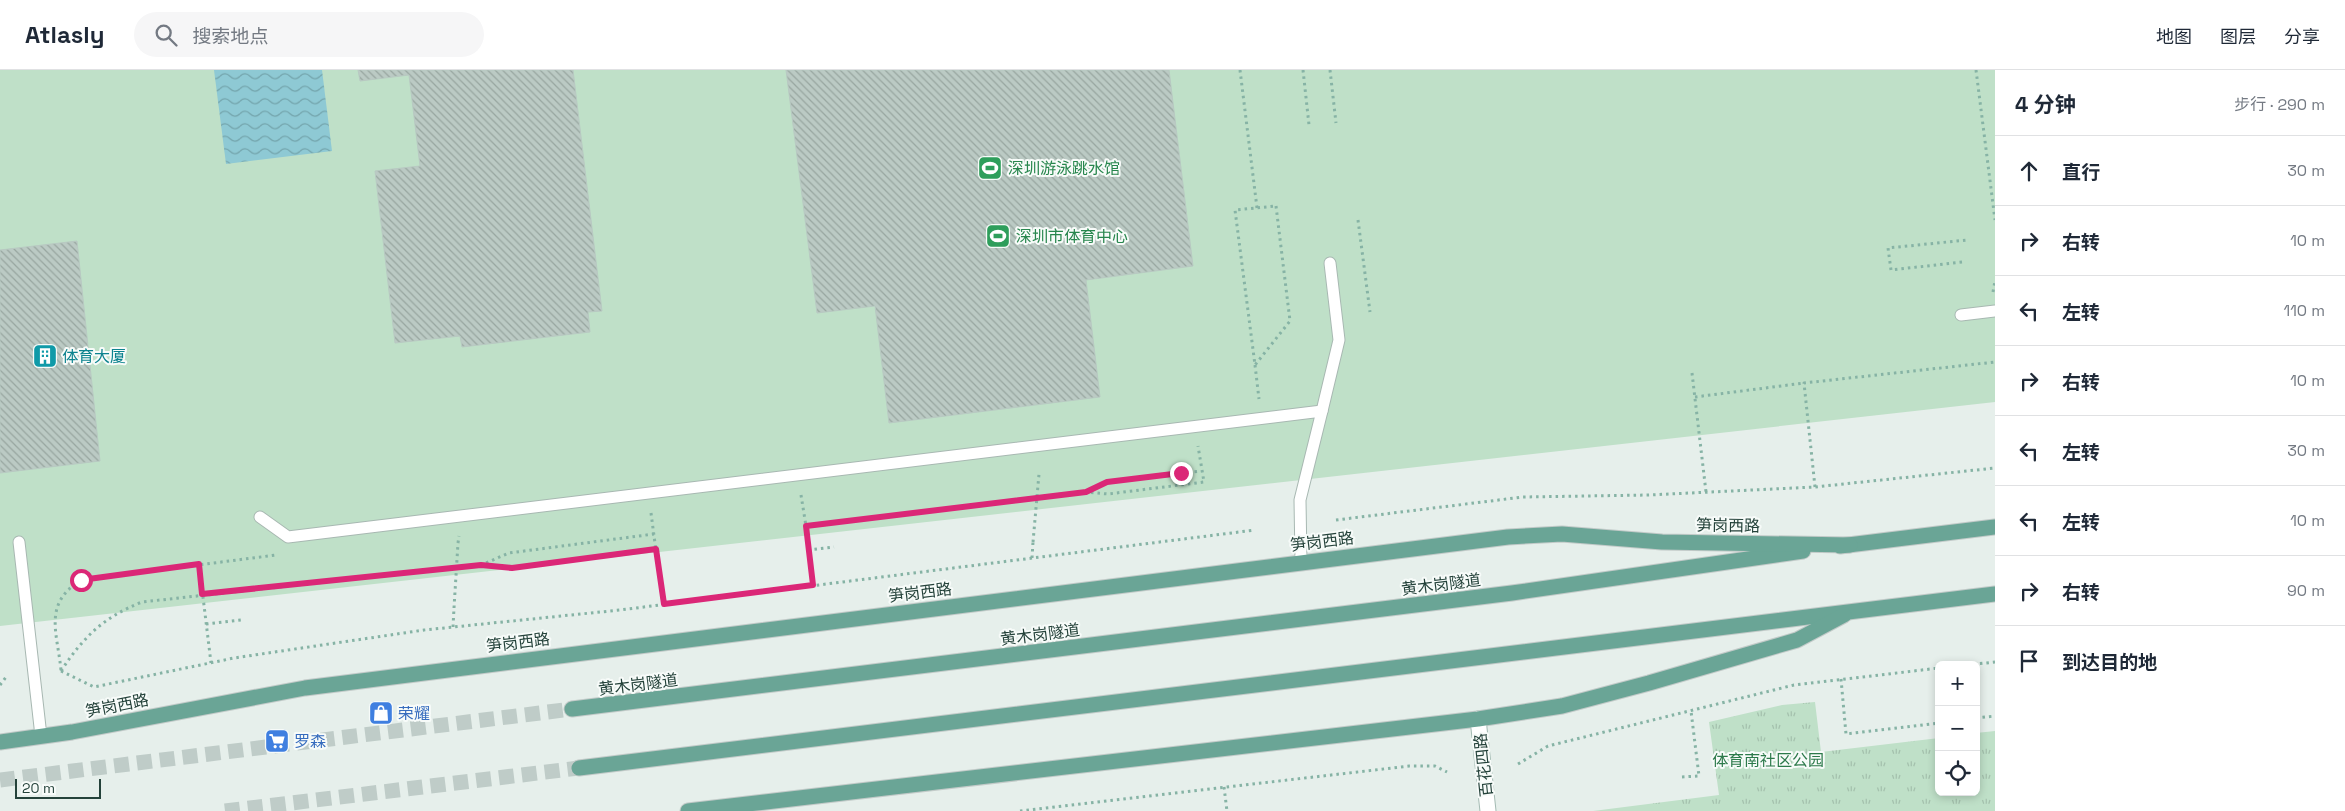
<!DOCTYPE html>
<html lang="zh">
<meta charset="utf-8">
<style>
:root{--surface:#fff;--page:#f6f6f7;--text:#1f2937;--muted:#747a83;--line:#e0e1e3}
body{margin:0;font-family:"Space Grotesk","Noto Sans SC",sans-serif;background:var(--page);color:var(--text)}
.controls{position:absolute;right:15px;bottom:15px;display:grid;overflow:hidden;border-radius:8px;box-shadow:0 2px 8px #0003}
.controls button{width:45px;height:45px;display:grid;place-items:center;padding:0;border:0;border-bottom:1px solid var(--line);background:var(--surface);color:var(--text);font:25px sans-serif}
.scale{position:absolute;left:15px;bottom:12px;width:86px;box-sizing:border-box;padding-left:5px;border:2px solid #24423a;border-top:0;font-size:14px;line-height:18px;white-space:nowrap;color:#24423a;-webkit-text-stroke:4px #f7fbf9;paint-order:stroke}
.stop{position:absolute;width:15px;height:15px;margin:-11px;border:4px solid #db2777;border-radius:50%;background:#fff}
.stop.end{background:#db2777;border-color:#fff;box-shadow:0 1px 5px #0008}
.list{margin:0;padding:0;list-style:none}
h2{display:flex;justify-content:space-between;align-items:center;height:65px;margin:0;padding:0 20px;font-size:21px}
h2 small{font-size:16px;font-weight:400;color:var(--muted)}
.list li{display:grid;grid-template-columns:32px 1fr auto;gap:15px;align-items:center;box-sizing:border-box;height:70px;padding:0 20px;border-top:1px solid var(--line)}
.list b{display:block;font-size:19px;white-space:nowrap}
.list em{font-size:16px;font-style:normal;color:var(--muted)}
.icon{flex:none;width:28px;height:28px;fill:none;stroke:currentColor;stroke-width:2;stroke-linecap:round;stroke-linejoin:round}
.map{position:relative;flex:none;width:1995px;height:741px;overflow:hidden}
header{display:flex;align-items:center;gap:30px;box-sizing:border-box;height:70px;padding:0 25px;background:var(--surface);border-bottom:1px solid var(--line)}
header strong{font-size:24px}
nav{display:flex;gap:28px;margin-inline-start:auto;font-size:18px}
.search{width:350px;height:45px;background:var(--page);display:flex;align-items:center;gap:12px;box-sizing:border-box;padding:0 18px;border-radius:28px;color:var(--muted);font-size:19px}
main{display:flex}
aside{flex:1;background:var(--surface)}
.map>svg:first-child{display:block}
.park{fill:url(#park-tufts)}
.pitch{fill:#bfe0c8}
.water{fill:url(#water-waves)}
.building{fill:url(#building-back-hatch);stroke:#b8c9c2}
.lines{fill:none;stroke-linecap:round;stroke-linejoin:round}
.primary-tunnel{stroke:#bfccc8;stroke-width:15;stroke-dasharray:15 8;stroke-linecap:butt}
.lane-casing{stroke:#a8b8b2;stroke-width:13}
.secondary-casing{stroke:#a4bbb3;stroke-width:17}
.primary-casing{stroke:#c2cac8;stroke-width:17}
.path{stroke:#86b3a5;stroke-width:3;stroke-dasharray:2.5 4;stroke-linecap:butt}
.lane{stroke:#fff;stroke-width:11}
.secondary{stroke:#fff;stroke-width:15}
.primary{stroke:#6aa596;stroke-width:15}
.path-bridge{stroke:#86b3a5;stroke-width:3;stroke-dasharray:2.5 4;stroke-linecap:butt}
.route{stroke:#db2777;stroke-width:6}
.labels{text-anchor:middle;stroke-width:4;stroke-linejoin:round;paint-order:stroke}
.leisure-label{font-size:16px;fill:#27864d;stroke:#f7fbf9;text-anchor:start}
.culture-label{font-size:16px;fill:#0d838f;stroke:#f7fbf9;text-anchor:start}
.street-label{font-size:16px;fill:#24423a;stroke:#f7fbf9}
.shop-label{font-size:16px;fill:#366cbe;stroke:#f7fbf9;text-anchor:start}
.park-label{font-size:16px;fill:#2d7a4b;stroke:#f7fbf9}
</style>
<header>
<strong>Atlasly</strong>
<div class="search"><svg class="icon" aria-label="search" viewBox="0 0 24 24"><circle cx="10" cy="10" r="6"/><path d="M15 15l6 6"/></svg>搜索地点</div>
<nav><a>地图</a><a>图层</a><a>分享</a></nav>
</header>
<main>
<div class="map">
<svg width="1995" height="741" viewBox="0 0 1995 741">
<defs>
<pattern id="park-tufts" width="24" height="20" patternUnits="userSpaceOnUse" patternTransform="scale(1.25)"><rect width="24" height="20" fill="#bfe0c8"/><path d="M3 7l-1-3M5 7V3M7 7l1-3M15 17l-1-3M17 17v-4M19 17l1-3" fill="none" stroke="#a4c1ad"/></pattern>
<pattern id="water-waves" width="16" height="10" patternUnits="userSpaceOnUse" patternTransform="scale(1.25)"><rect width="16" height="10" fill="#8ec9d4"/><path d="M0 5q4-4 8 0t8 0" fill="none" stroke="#74a5ad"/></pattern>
<pattern id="building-back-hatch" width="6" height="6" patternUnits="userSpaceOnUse" patternTransform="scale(1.25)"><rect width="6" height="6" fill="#bbcac4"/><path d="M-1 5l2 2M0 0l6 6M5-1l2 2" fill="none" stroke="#98a6a0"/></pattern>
</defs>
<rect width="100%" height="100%" fill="#e6efeb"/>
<polygon class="park" points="1815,632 1821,682 1939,668 1939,722 1976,722 1976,663 1995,661 1995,741 1593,741 1719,725 1709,652 1782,635"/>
<polygon class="pitch" points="0,0 1995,0 1995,332 0,556"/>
<polygon class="water" points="214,0 322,0 332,81 226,94"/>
<g class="building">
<polygon points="358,0 573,0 602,241 588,242 590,262 462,277 460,266 395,273 375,101 420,96 409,5 360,11"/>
<polygon points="786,0 1169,0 1193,196 1086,210 1100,327 889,353 875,236 817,243"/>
<polygon points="77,171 100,391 0,403 0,180"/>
</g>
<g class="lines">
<g class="primary-tunnel">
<polyline points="0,710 572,639"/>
<polyline points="225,741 579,698"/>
</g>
<defs>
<g id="lane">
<polyline points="1961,245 1995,241"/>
<polyline points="1322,341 1339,270 1330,193"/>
<polyline points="260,447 288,467 1322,341 1300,430 1301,491"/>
<polyline points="19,472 41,666"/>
</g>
<polyline id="secondary" points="1478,649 1488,741"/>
<g id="primary">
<polyline points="1840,476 1995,457"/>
<polyline points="572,639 1512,523 1803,481"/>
<polyline points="0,672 72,662 305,618 1508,467 1562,464 1662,472 1850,475"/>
<polyline points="579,698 1995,524"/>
<polyline points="688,741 1478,649 1562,636 1649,613 1797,570 1844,545"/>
</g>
</defs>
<use href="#lane" class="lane-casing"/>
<use href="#secondary" class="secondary-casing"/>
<use href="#primary" class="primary-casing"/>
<g class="path">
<polyline points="1240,0 1257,138"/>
<polyline points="1303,0 1309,55"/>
<polyline points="1330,0 1336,53"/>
<polyline points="1976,0 1995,150"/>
<polygon points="1276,136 1290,251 1255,295 1235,140"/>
<polyline points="1358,150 1370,242"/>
<polyline points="1962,192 1891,200 1888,178 1967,170"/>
<polyline points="1993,222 1995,211"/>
<polyline points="1255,295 1259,329"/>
<polyline points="1692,303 1706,422"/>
<polyline points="1695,327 1804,313"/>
<polyline points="1815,417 1804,313 1995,292"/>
<polyline points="1087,422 1107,412 1201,401"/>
<polyline points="801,425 806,456 1086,422 1108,424 1204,412 1198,376"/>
<polyline points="651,443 663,534"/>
<polyline points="1336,450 1523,427 1649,425 1815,417 1995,398"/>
<polyline points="806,456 813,515"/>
<polyline points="458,473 459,466"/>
<polyline points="808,480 834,477"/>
<polyline points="1032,488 1033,472"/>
<polyline points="199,494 211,593"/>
<polyline points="483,495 511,498 656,479"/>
<polyline points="206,554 241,550"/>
<polyline points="453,557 454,538"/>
<polyline points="1967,595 1995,592"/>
<path d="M 61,600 C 57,561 43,534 81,510 L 276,485"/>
<polyline points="61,601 94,617 234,588 424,560 620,540 1255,460"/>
<path d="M 61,601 C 84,566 104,547 142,532 L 481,495 L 509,483 L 654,464"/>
<polyline points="1841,609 1846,664 1939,653"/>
<polyline points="0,615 6,607"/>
<polyline points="1976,648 1995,646"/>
<polyline points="1518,694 1548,676 1794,615 1939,598"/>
<polyline points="1682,707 1699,706 1691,641"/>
<polyline points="1224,717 1227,741"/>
<polyline points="1020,741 1409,696 1435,696 1447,702"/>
</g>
<use href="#lane" class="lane"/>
<use href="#secondary" class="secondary"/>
<use href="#primary" class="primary"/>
<g class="path-bridge">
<polyline points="1033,472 1039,404"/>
<polyline points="454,538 458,473"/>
</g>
</g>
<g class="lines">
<polyline class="route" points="81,510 199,494 202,524 481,495 512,498 656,479 664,534 813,515 806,456 1086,422 1107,412 1181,403"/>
</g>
<defs>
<symbol id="stadium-square" viewBox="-11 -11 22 22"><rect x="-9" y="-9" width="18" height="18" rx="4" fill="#2e9e5b" stroke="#f7fbf9"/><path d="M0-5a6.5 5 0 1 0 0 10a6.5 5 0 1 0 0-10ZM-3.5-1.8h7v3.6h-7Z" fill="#fff"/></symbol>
<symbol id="building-square" viewBox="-11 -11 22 22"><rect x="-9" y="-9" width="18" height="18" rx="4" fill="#0f9aa8" stroke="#f7fbf9"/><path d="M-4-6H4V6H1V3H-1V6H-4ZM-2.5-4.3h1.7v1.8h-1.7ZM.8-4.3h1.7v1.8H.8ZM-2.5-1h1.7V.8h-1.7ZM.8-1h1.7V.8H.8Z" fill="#fff"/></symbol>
<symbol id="shop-square" viewBox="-11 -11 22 22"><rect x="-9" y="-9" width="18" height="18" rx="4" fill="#3f7fe0" stroke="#f7fbf9"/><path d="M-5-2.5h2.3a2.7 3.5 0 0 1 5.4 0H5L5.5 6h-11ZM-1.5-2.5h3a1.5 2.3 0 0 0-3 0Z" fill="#fff"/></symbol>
<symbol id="supermarket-square" viewBox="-11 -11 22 22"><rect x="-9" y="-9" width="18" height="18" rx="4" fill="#3f7fe0" stroke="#f7fbf9"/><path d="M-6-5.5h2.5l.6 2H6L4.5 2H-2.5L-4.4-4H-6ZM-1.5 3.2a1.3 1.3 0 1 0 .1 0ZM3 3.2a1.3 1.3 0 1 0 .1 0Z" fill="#fff"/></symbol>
</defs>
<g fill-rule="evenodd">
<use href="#stadium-square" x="976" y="84" width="28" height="28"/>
<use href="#stadium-square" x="984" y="152" width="28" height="28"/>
<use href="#building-square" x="31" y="272" width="28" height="28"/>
<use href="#shop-square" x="367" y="629" width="28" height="28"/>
<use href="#supermarket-square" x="263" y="657" width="28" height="28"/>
</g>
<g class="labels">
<g class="leisure-label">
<text x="1008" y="104">深圳游泳跳水馆</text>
<text x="1016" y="172">深圳市体育中心</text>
</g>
<g class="culture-label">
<text x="62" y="292">体育大厦</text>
</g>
<g class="street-label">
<text transform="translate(1728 455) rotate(1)" y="6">笋岗西路</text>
<text transform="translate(1322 471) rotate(-7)" y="6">笋岗西路</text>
<text transform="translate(1441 514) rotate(-7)" y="6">黄木岗隧道</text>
<text transform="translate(920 522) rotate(-7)" y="6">笋岗西路</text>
<text transform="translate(1040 564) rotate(-7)" y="6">黄木岗隧道</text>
<text transform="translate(518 572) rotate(-7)" y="6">笋岗西路</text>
<text transform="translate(638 614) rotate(-7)" y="6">黄木岗隧道</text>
<text transform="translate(117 635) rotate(-11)" y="6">笋岗西路</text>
<text transform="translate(1483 695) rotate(-96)" y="6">百花四路</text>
</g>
<g class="shop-label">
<text x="398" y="649">荣耀</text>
<text x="294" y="677">罗森</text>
</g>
<g class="park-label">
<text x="1768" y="696">体育南社区公园</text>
</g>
</g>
</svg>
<div class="controls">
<button>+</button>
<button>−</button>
<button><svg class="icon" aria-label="locate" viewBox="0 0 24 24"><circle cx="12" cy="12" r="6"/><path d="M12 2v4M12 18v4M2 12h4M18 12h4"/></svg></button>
</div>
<div class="scale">20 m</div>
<div class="stop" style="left:81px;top:510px"></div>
<div class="stop end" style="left:1181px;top:403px"></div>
</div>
<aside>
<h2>4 分钟<small>步行 · 290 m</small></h2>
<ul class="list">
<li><svg class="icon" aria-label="ahead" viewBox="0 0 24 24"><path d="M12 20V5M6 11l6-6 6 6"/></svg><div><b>直行</b></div><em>30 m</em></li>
<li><svg class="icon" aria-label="right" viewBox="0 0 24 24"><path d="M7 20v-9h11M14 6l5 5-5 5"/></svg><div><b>右转</b></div><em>10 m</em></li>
<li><svg class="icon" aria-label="left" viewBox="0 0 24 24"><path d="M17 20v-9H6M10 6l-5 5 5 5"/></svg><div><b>左转</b></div><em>110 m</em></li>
<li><svg class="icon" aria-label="right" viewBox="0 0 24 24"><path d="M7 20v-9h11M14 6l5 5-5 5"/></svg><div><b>右转</b></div><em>10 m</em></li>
<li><svg class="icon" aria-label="left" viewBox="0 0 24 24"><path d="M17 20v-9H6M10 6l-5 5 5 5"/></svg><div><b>左转</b></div><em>30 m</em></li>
<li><svg class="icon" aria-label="left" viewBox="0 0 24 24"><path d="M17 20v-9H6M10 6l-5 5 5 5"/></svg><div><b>左转</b></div><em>10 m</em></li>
<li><svg class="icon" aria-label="right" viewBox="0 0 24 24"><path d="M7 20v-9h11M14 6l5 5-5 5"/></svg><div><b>右转</b></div><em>90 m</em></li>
<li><svg class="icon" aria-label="arrive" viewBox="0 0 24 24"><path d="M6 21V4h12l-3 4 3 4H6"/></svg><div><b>到达目的地</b></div></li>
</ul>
</aside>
</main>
